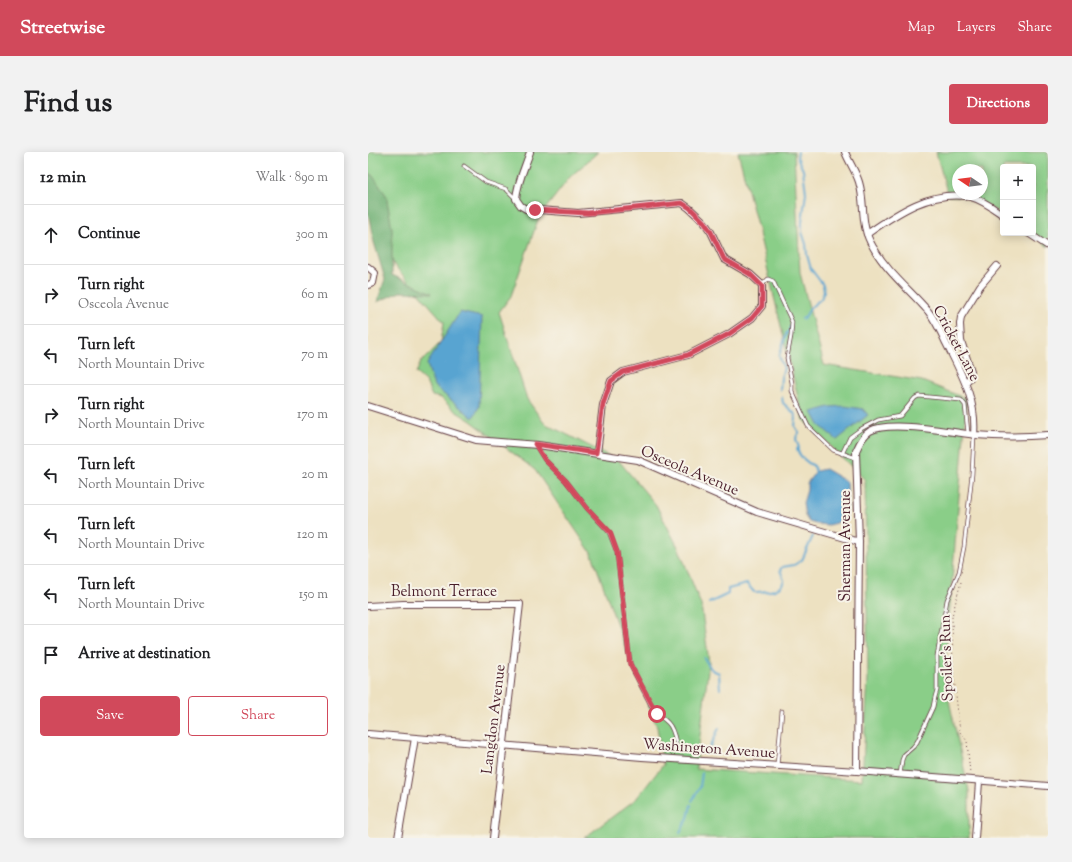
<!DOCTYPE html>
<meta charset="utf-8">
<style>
:root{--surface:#fff;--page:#f2f2f2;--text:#202124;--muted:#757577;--line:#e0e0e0;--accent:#d1495b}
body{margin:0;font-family:"Sorts Mill Goudy",serif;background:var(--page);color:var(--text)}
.controls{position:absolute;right:12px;top:12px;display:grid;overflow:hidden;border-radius:4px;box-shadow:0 2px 10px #0003}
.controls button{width:36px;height:36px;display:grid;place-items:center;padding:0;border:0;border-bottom:1px solid var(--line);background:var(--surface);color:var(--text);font:20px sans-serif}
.compass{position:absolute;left:584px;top:12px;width:36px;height:36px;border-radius:50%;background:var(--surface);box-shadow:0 2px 10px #0003;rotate:283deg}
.stop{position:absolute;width:12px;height:12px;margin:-9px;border:3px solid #d1495b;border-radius:50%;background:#fff}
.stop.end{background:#d1495b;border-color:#fff;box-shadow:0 1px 4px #0008}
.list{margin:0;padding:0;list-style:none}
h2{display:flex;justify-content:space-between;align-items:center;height:52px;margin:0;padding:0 16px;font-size:17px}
h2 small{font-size:13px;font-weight:400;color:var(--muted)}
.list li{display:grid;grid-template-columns:26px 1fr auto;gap:12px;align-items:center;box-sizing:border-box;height:60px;padding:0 16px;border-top:1px solid var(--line)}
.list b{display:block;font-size:15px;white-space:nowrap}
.list p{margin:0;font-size:13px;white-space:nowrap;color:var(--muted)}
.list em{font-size:13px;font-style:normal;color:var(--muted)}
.actions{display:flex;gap:8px;padding:12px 16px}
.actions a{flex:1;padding:9px 0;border:1px solid var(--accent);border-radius:4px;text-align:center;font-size:14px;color:var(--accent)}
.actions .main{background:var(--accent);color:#fff}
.icon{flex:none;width:22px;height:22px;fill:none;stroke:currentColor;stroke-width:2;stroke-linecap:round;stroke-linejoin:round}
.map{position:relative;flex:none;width:680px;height:686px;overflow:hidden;border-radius:4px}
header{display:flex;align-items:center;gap:24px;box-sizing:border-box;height:56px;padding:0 20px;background:var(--accent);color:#fff}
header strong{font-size:19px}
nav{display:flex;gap:22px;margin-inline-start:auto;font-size:14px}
.intro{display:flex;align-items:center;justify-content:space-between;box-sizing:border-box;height:96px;padding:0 24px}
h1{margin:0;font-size:28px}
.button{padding:10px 18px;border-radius:4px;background:var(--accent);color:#fff;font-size:14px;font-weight:700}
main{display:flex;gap:24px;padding:0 24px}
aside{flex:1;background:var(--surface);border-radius:4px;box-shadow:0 2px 10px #0003}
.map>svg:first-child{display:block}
.green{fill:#8ace88;stroke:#6a765a;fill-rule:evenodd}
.forest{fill:#6fb174;stroke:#5c6850}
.water{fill:#59a4d1;stroke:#52627e}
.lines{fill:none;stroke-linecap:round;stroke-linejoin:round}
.stream{stroke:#59a4d1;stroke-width:2}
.lane-casing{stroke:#623c42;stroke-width:4.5}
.street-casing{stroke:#623c42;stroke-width:8}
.path{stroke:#623c42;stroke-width:1;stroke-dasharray:1 3;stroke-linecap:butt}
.lane{stroke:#fff;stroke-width:3}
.street{stroke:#fff;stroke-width:6}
.route{stroke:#d1495b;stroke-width:5}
.labels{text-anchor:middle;stroke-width:4;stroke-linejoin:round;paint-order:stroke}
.street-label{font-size:15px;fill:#4a1f2b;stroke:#f7f3e8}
</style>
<header>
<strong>Streetwise</strong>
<nav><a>Map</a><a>Layers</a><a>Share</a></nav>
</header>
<div class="intro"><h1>Find us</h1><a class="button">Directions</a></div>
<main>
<aside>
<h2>12 min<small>Walk · 890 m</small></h2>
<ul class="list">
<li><svg class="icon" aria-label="ahead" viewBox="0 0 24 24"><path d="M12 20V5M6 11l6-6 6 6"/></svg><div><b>Continue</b></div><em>300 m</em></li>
<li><svg class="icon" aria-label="right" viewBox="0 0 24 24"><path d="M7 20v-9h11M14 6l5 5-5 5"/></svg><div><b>Turn right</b><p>Osceola Avenue</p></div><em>60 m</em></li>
<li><svg class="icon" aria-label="left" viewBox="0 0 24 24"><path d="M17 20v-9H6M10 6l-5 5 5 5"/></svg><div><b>Turn left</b><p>North Mountain Drive</p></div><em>70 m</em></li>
<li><svg class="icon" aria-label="right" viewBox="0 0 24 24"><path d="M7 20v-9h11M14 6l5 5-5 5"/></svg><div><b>Turn right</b><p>North Mountain Drive</p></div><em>170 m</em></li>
<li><svg class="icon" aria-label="left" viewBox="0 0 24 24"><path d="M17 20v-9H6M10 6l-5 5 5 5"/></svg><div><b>Turn left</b><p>North Mountain Drive</p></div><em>20 m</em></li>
<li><svg class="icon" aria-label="left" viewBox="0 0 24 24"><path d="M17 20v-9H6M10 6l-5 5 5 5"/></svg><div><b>Turn left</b><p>North Mountain Drive</p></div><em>120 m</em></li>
<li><svg class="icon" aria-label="left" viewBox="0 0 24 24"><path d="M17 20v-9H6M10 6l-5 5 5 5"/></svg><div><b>Turn left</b><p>North Mountain Drive</p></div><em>150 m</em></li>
<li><svg class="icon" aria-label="arrive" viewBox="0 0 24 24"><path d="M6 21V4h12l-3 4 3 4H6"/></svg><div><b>Arrive at destination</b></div></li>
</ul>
<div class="actions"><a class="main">Save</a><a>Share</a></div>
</aside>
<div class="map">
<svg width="680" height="686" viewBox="0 0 680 686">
<rect width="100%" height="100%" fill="#f7f3e8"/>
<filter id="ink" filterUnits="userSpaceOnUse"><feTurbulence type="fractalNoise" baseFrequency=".025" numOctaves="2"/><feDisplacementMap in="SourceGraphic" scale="8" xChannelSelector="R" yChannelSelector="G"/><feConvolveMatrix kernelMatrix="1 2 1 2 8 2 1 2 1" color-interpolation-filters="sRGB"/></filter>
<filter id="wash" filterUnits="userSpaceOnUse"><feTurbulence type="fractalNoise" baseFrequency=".012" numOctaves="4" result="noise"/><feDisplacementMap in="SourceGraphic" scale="16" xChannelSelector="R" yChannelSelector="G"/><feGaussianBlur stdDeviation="0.9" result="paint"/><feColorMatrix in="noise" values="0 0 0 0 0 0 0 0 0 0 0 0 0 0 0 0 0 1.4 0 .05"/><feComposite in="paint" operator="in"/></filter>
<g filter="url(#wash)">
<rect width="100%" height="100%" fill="#ede1c1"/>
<g class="green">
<polygon points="0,0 230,0 202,25 171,65 143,144 131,160 159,247 176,271 251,309 288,353 311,397 333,453 341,510 328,617 494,628 500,527 497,328 435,267 390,77 370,0 426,0 432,121 456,213 554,229 599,247 576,526 601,639 601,686 216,686 268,647 295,613 289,575 254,487 224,402 167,318 103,269 87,259 73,246 64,244 58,230 48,221 53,210 73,190 76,170 26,113 0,44"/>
<path d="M 568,0 L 680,0 L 680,95 L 665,81 L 665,15 L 635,15 L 635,63 L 604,45 L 580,44 ZM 590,18 L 614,18 L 614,42 L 590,42 Z"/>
</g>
<polygon class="forest" points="0,21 4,23 18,43 24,76 24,123 64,141 32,140 9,150 17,127 5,87 0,60"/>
<g class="water">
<polygon points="92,160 114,165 111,255 105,266 66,234 59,212"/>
<polygon points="476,254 495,257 500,263 469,288 451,273 444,260 461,255"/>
<polygon points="457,317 479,330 480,358 477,366 468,371 461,373 448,372 441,370 437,364 435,351 439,338 439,331 448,319"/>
</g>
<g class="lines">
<g class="stream">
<polyline points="430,0 429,5 435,18 438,41 434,70 434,80 438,92 439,103 443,117 455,133 456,139 453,147 443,155 437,165 434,167"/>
<polyline points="412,238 413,225 416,216 411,204 419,180 421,180 422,175"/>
<path d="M 414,245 L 415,251 L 426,261 L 428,266 L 427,274 L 431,281 L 429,283 L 428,287 L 431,296 L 429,297 C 431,304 439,311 446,314 L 448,321"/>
<path d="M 341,451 L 360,442 L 360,437 L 379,432 L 386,440 C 398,439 413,441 416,428 L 412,418 L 414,415 L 426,413 L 434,408 L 445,384"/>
<polyline points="336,506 344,518 351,521 352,537"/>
<polyline points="340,600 351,576"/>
<polyline points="324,649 332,635 334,621"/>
<polyline points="312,680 320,666 323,653"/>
</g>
</g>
</g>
<g filter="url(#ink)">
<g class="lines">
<defs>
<g id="lane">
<polyline points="96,14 118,30 138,37 147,46"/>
<polyline points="394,133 400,127 405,129 424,170 423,184 419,206 424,231 424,239 440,274 465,298 488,306"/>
<path d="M 168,294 L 177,308 L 198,329 L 219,356 L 241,380 L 249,400 L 262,512 L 285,557 C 289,562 295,566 300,571 C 306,577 307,587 309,595"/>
<polyline points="474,302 482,285 493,277 510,268 532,264 547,246 551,244 593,248 597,253 600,281"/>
<polyline points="409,614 414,559"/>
<polyline points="532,623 534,608 536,603 545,595 549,590 565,555 567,545 569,538 569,504 579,448 591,420 596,395 604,322 606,283"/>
</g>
<g id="street">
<path d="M 162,0 C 157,15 149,31 148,47 L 153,54 L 158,57 L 210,61 L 314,51 L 321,56 L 336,70 L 343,80 L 356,107 L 382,122 L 394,133 L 394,154 L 384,166 L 361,182 L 320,203 L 255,220 L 243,229 L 235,253 L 229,301"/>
<path d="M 477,0 C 481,10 488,20 491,30 C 498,53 491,72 505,95 C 519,120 542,138 560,159 C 568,169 573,180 578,191 C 593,221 609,248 606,283"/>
<polyline points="660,81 680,94"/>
<path d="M 499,82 C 529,61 564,37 603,45 C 615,48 625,56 635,63"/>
<polyline points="0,115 7,121 5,131 0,133"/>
<polyline points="598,230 602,226 603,219 593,189 592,172 593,165 612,134 629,114"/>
<polyline points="0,254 108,288 170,293 270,308 389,360 491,390"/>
<polyline points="0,454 35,452 152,452 125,686"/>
<polyline points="0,582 274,605 489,619 680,634"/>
<path d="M 489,619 L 491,390 L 488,299 C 491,292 495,283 502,279 C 521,268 583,280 607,283 C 632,285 655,285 680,283"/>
<polyline points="30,686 47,586"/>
<polyline points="607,686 611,630"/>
</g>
</defs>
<use href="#lane" class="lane-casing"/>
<use href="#street" class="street-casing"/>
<polyline class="path" points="593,430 584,464 585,516 592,580 599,589 602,621"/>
<use href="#lane" class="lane"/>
<use href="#street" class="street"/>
</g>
</g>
<g class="lines" filter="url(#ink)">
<polyline class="route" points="167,58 220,61 314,51 322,56 336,70 343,80 356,107 382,122 394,134 394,154 384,166 361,182 320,203 255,220 243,229 235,252 228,301 167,292 177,308 198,329 219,356 242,380 249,400 262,512 289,562"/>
</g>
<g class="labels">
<g class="street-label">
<text transform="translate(589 191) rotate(62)" y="5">Cricket Lane</text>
<text transform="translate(322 318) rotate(23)" y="5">Osceola Avenue</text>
<text transform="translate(477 394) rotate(-90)" y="5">Sherman Avenue</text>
<text x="76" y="444">Belmont Terrace</text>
<text transform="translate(578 506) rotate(-92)" y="5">Spoiler's Run</text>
<text transform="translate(125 567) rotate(-83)" y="5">Langdon Avenue</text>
<text transform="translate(341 596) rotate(4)" y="5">Washington Avenue</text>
</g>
</g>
</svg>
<div class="controls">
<button>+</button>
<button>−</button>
</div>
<svg class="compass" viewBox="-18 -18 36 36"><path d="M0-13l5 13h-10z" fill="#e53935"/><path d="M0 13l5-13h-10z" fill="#757577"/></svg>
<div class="stop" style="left:289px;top:562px"></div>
<div class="stop end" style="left:167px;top:58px"></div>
</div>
</main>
